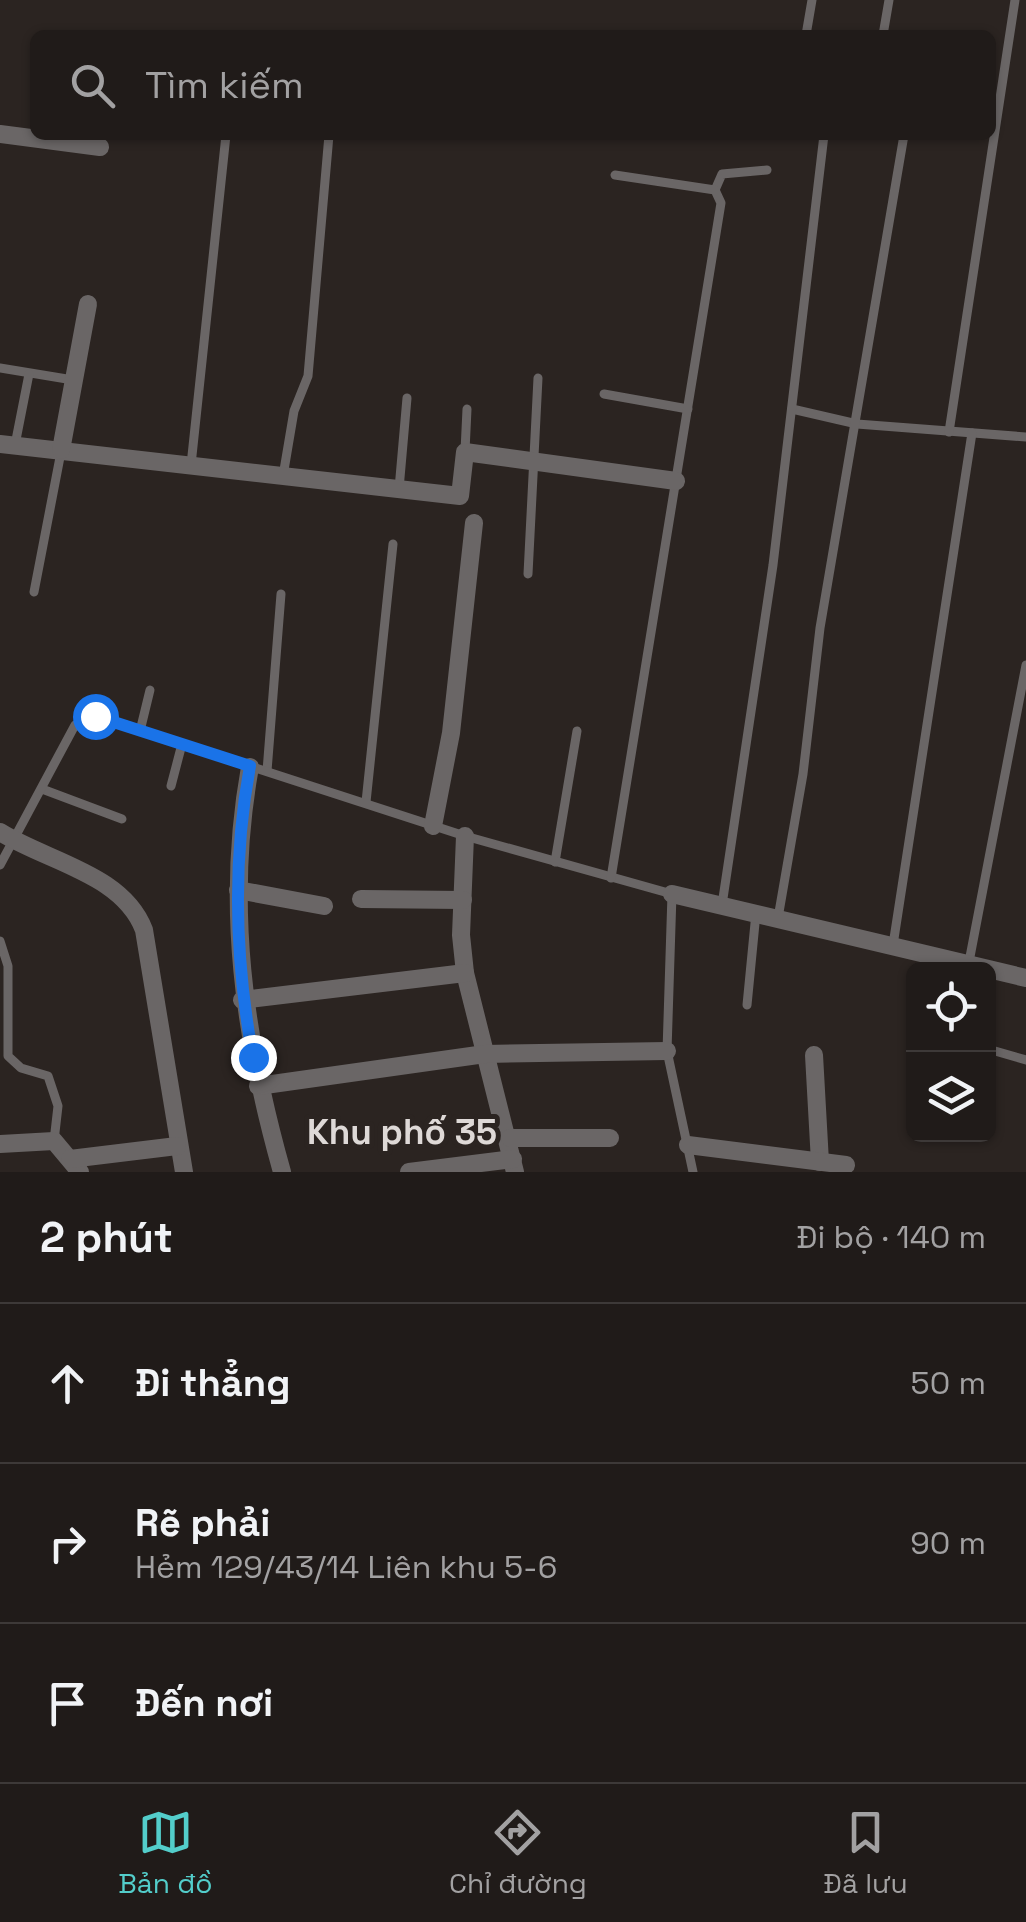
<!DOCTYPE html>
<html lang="vi">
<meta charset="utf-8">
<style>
:root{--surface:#201b19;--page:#282422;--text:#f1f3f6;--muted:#a2a1a2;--line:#3d3938;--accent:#53cdca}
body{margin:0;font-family:"Space Grotesk",sans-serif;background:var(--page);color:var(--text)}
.controls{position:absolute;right:30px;bottom:30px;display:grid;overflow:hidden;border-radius:15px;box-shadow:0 2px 8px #0004}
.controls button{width:90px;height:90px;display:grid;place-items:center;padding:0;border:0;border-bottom:2px solid var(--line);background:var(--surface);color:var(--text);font:50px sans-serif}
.stop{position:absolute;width:30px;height:30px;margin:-22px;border:8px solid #1a73e8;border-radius:50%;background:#fff}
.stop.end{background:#1a73e8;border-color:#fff;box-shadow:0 2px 10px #0008}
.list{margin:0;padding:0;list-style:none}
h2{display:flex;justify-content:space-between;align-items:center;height:130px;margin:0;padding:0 40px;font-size:42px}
h2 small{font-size:32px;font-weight:400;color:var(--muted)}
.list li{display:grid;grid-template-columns:65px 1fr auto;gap:30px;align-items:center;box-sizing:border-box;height:160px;padding:0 40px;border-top:2px solid var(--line)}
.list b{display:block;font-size:38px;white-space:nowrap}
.list p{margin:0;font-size:32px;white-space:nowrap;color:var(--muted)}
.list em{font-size:32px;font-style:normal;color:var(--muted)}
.icon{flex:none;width:55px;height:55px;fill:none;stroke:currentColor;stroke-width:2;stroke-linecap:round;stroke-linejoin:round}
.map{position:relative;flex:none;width:1026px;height:1172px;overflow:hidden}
.search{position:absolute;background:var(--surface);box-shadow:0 2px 8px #0004;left:30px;right:30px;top:30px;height:110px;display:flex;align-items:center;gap:25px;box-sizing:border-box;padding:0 35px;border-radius:15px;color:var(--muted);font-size:38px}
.sheet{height:610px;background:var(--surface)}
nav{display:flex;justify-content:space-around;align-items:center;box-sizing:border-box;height:140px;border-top:2px solid var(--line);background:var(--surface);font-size:28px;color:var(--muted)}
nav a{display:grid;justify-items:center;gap:5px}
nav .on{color:var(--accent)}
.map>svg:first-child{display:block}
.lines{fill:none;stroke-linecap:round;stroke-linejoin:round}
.service{stroke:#6a6666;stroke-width:9}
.minor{stroke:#6a6666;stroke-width:18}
.route{stroke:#1a73e8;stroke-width:12}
.labels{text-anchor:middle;stroke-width:10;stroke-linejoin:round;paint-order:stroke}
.neighbourhood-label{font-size:35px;font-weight:bold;fill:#ded9d7;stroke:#2b2421}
</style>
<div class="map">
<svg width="1026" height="1172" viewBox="0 0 1026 1172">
<rect width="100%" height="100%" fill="#2b2421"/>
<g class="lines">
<g class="service">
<polyline points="806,35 812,0"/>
<polyline points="883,35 889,0"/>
<polyline points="715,190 722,174 767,170"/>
<polyline points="0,368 73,380"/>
<polyline points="604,394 688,409"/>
<polyline points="792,409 857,424 1026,437"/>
<polyline points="949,432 1015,0"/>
<polyline points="15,445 29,374"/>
<polyline points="465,451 467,409"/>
<polyline points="191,465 226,135"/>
<polyline points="283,476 294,411 308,376 329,135"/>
<polyline points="399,489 407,398"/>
<polyline points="528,574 538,378"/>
<polyline points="34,592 61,452"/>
<polyline points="140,731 150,690"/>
<polyline points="267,771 281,594"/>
<polyline points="171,786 182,744"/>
<polyline points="42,789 122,819"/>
<polyline points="366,802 393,544"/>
<polyline points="555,862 577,731"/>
<polyline points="0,865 75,725 95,716 465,836 672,894 667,1051 693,1172"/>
<polyline points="611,878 721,203 715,190 615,175"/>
<polyline points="722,905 773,565 824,135"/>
<polyline points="778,918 803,774 820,628 904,135"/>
<polyline points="0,941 8,966 8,1056 21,1068 48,1076 58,1106 54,1141"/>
<polyline points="893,945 972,433"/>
<polyline points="969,962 1026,665"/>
<polyline points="747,1005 756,913"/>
<polyline points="988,1049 1026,1060"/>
</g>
<g class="minor">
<polyline points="0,134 100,147"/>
<polyline points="0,444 460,496 465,452 676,481"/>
<polyline points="61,450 88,304"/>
<path d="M 250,767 C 225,905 244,1037 282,1172"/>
<polyline points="433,826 451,733 474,523"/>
<path d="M 0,832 C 48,862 123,874 144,930 L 184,1172"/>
<polyline points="465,836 461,935 465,973 515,1172"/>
<polyline points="238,890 324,906"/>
<polyline points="672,894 1026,978"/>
<polyline points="361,899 463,900"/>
<polyline points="242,1000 465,973"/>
<polyline points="814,1055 820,1162"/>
<polyline points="258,1086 485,1054 667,1051"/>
<polyline points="510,1138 610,1138"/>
<polyline points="0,1144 54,1141 80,1172"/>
<polyline points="688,1145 846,1165"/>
<polyline points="70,1159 177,1146"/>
<polyline points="409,1172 513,1159"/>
</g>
</g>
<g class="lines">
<path class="route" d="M 95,716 L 250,766 C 232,863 235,960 253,1057"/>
</g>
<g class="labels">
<g class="neighbourhood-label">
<text x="402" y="1144">Khu phố 35</text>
</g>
</g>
</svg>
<div class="controls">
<button><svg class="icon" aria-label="locate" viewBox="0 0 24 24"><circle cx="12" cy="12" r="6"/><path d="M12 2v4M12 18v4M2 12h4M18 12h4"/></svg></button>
<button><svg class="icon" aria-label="layers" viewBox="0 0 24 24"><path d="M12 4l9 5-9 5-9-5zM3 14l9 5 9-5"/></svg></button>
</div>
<div class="stop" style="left:95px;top:716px"></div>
<div class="stop end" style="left:253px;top:1057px"></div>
<div class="search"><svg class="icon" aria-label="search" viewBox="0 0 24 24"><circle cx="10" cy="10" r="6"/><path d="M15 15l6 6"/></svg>Tìm kiếm</div>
</div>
<section class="sheet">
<h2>2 phút<small>Đi bộ · 140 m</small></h2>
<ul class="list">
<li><svg class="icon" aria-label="ahead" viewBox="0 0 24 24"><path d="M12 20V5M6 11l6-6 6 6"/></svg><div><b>Đi thẳng</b></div><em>50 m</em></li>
<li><svg class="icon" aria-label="right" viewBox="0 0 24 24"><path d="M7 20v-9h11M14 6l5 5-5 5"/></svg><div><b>Rẽ phải</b><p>Hẻm 129/43/14 Liên khu 5-6</p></div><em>90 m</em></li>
<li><svg class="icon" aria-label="arrive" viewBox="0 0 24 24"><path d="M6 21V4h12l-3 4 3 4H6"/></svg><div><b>Đến nơi</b></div></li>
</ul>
</section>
<nav>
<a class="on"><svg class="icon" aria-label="map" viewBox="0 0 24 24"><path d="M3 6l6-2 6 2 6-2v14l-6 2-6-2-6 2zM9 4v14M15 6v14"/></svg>Bản đồ</a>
<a><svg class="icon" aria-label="directions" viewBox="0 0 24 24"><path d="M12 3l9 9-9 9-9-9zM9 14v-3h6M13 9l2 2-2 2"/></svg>Chỉ đường</a>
<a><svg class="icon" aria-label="saved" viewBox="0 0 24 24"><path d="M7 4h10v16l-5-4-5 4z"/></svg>Đã lưu</a>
</nav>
